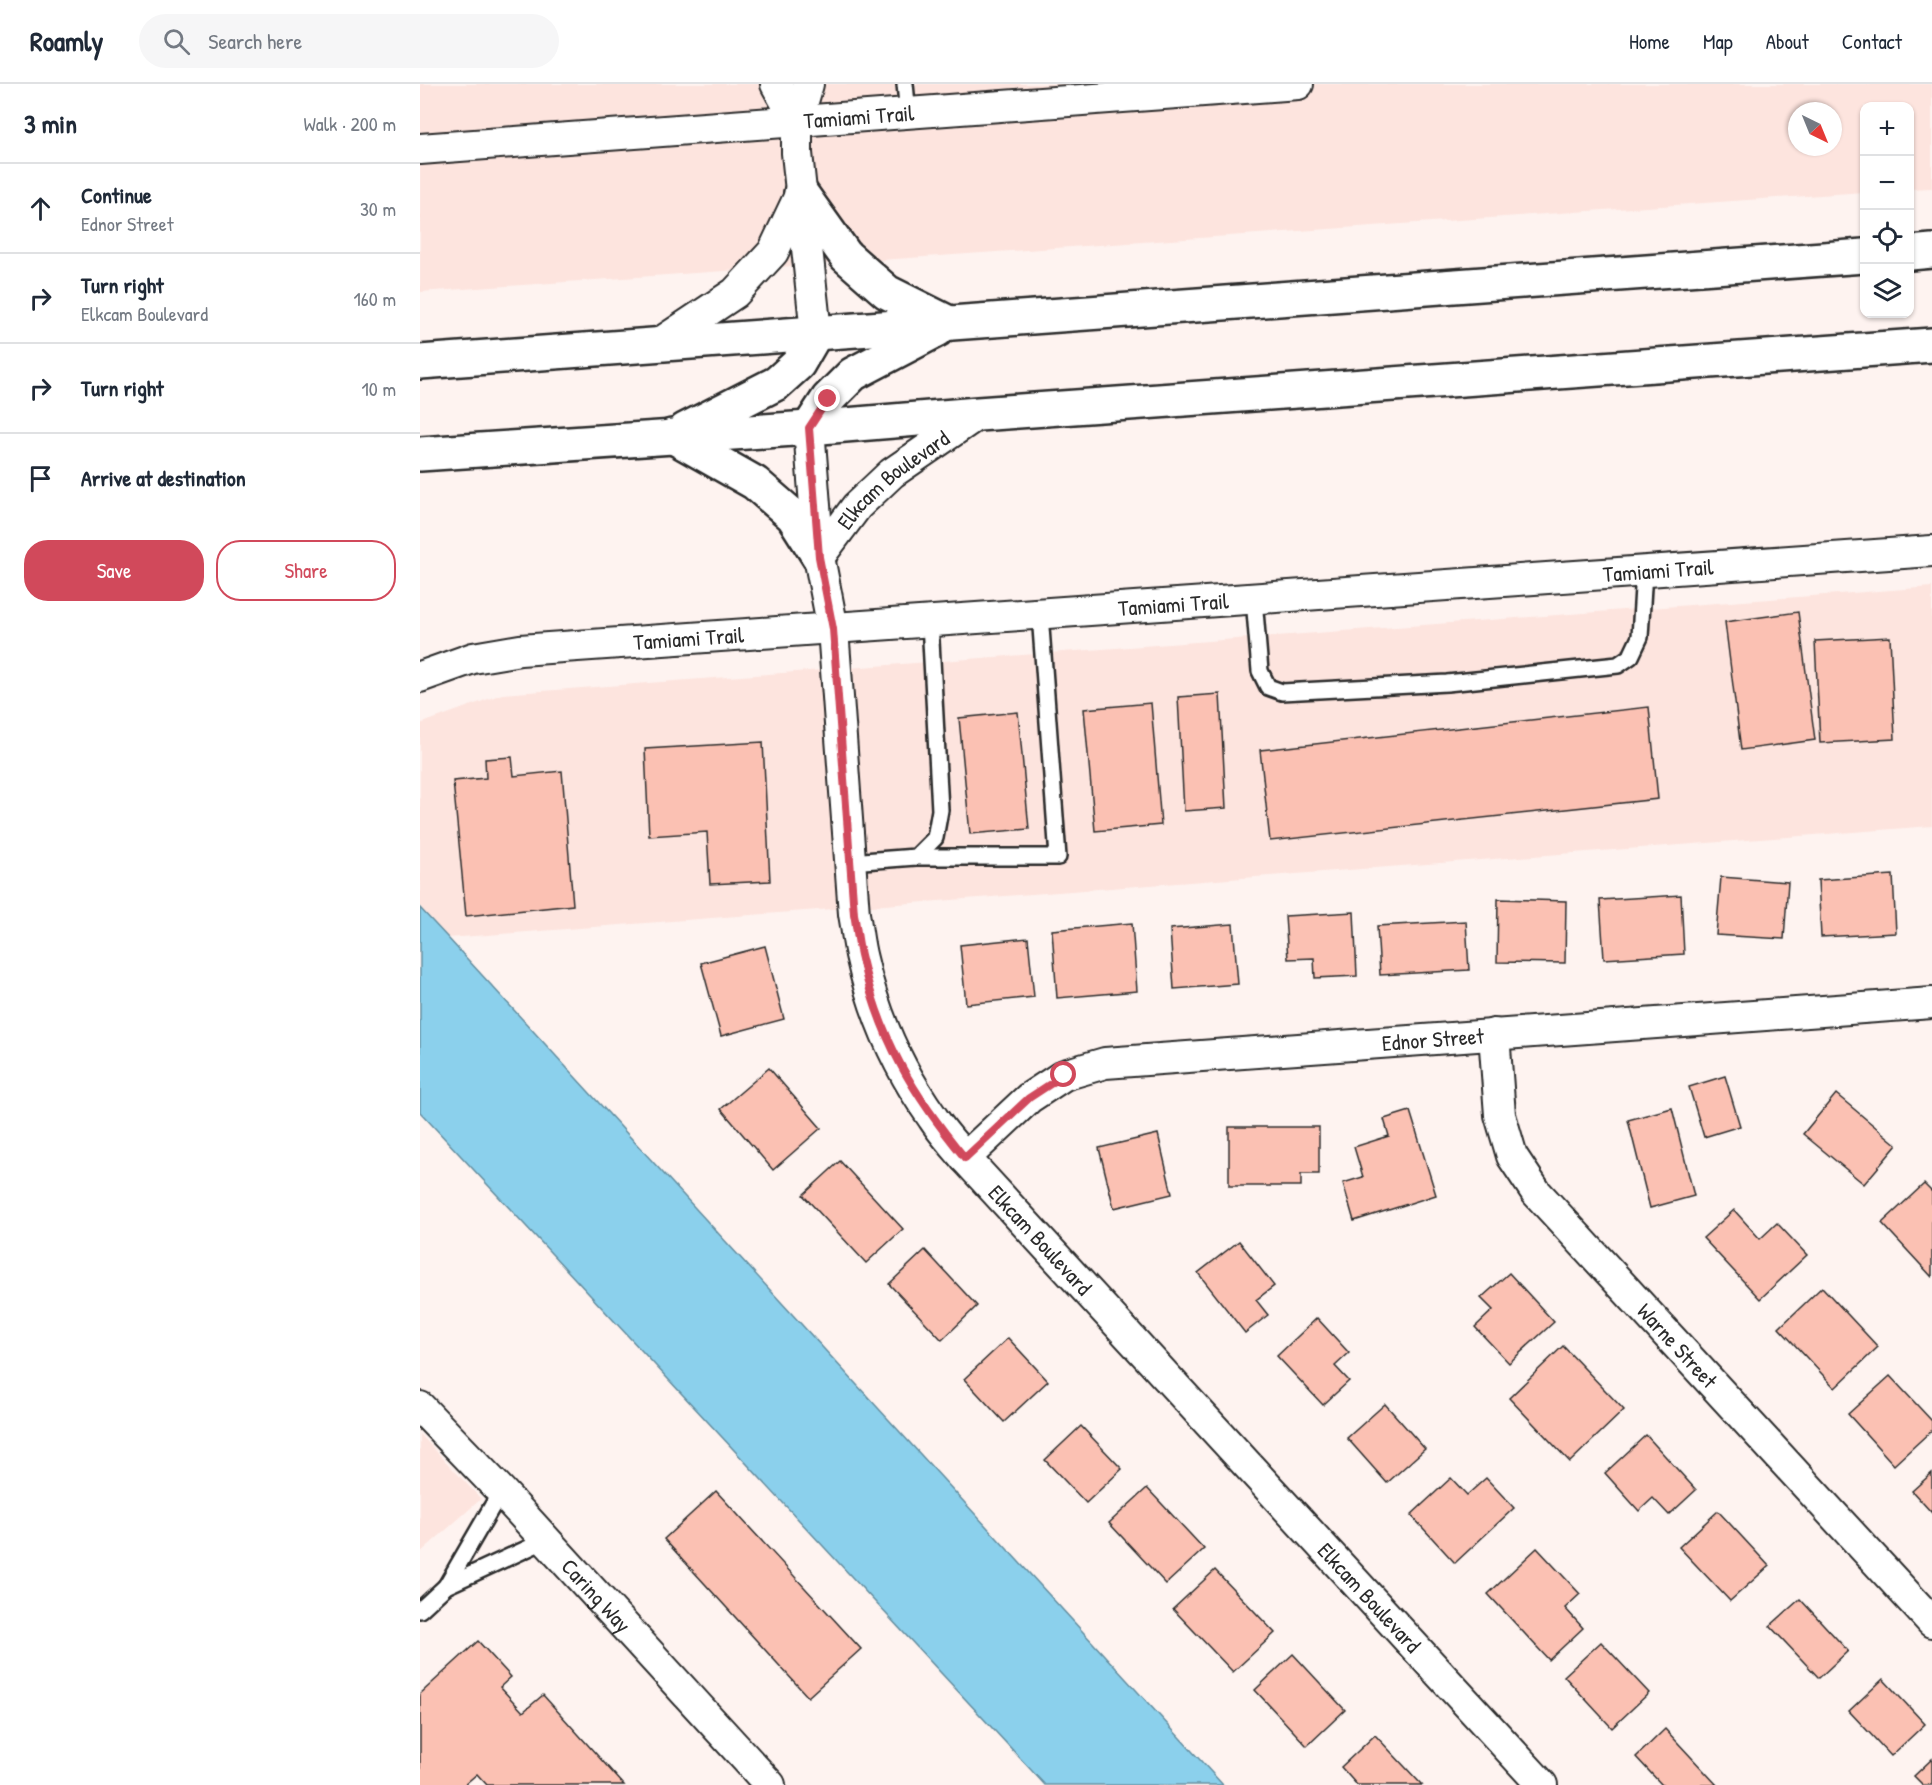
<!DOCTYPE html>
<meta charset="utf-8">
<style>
:root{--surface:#fff;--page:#f6f6f7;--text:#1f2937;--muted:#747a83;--line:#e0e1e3;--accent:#d1495b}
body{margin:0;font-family:"Patrick Hand",sans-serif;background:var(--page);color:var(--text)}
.controls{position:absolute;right:18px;top:18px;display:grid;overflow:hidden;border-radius:12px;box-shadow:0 2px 4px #0004}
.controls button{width:54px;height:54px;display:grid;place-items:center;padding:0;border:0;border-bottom:2px solid var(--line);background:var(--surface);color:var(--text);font:30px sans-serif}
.compass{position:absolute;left:1368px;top:18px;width:54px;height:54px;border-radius:50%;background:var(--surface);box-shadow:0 2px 4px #0004;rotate:137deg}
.stop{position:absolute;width:18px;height:18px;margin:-14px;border:4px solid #d1495b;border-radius:50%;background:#fff}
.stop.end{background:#d1495b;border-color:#fff;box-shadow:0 2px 6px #0008}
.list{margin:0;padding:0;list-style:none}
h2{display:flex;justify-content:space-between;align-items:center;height:78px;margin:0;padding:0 24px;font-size:26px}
h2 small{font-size:20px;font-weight:400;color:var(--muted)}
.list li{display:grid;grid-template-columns:39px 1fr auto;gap:18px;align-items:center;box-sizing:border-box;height:90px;padding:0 24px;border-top:2px solid var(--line)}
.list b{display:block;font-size:22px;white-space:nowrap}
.list p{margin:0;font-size:20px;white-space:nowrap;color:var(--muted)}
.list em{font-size:20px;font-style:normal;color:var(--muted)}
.actions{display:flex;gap:12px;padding:18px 24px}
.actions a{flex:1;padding:14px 0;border:2px solid var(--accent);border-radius:24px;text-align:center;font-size:21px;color:var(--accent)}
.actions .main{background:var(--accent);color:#fff}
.icon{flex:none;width:33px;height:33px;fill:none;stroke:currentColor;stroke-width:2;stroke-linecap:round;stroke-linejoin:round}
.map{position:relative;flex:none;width:1512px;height:1701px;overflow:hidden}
header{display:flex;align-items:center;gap:36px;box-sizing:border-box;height:84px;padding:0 30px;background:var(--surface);border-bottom:2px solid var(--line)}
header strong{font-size:28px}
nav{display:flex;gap:33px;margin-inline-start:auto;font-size:21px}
.search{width:420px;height:54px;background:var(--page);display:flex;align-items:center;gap:15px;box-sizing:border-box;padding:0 21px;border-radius:33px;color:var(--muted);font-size:22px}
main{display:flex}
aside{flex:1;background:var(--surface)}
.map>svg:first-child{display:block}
.built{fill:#fde4de;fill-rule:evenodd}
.water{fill:#8bd0ec;stroke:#658e9f;stroke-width:1.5}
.building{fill:#fbc1b3;stroke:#2b2b2b;stroke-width:1.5}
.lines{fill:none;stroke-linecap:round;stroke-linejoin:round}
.lane-casing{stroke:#2b2b2b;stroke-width:20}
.street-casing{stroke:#2b2b2b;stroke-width:34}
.primary-casing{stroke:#2b2b2b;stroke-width:38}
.lane{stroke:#fff;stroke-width:15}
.street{stroke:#fff;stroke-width:30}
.primary{stroke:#fff;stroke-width:33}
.route{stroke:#d1495b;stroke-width:8}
.labels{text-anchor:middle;stroke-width:4.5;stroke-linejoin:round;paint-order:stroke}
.street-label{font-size:22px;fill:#2b2b2b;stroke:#fff}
</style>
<header>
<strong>Roamly</strong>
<div class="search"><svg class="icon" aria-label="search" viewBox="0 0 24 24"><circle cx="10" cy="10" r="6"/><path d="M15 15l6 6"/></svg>Search here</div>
<nav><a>Home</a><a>Map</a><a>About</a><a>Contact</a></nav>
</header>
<main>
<aside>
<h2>3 min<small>Walk · 200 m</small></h2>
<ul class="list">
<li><svg class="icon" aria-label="ahead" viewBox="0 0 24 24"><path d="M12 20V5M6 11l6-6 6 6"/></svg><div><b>Continue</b><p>Ednor Street</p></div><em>30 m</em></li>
<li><svg class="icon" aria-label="right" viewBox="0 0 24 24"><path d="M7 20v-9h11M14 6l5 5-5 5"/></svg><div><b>Turn right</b><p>Elkcam Boulevard</p></div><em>160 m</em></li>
<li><svg class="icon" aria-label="right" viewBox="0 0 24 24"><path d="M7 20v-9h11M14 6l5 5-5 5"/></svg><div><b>Turn right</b></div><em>10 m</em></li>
<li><svg class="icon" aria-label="arrive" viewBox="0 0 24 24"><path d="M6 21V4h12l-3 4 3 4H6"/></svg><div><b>Arrive at destination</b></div></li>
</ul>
<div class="actions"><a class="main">Save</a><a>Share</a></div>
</aside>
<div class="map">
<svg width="1512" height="1701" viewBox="0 0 1512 1701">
<rect width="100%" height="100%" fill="#fef3f0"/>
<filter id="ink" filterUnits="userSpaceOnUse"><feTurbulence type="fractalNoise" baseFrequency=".0167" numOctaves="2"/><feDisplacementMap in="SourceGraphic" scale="12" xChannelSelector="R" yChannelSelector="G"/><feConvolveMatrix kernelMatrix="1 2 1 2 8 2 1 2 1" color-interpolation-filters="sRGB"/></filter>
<g filter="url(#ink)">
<g class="built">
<path d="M 0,0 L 1512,0 L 1512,104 L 1490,105 L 1490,22 L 1444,22 L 1444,108 L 0,208 ZM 1377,27 L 1413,27 L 1413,63 L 1377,63 Z"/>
<polygon points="1512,503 1512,742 28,854 0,824 0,640 82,610"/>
<polygon points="0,1350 61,1415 0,1469"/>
</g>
<polygon class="water" points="0,824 28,854 803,1701 625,1701 0,1028"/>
<g class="building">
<polygon points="1378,528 1395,656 1321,666 1305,538"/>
<polygon points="1470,553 1475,655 1400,659 1395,557"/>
<polygon points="800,610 806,724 764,727 758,613"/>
<polygon points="731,619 741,741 675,747 664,625"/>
<polygon points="1229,623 1238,715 850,757 840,666"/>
<polygon points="598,628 609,745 550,750 539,634"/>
<polygon points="343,658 350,797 290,800 287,748 229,752 225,665"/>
<polygon points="92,673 94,692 142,687 153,821 46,832 33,697 66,694 65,675"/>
<polygon points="1473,791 1476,849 1401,853 1398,796"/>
<polygon points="1301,793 1368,798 1364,855 1296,851"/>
<polygon points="1261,811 1264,870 1184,875 1180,816"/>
<polygon points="1078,815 1146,817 1145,879 1077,878"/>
<polygon points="934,828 937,892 895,894 894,874 868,875 865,832"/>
<polygon points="1046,837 1049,886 960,891 957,842"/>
<polygon points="712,839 717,907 637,914 632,846"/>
<polygon points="813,840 818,900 754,905 750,845"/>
<polygon points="608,854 614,913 546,920 540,861"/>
<polygon points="345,862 364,935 301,952 281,879"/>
<polygon points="349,984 401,1044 353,1086 301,1025"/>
<polygon points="1305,992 1320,1042 1284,1053 1269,1003"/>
<polygon points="1416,1010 1477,1061 1444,1100 1383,1050"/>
<polygon points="1252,1024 1274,1112 1230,1124 1208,1036"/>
<polygon points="990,1027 1016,1111 934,1137 923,1099 943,1093 934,1063 969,1052 964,1035"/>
<polygon points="809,1043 899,1043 899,1090 881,1090 881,1102 809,1102"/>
<polygon points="738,1050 752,1110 694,1124 679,1064"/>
<polygon points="420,1077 483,1145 446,1179 383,1111"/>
<polygon points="1504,1100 1512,1108 1512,1193 1462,1139"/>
<polygon points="1314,1126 1340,1155 1357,1139 1387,1171 1340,1215 1283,1154"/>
<polygon points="819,1157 854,1202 836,1216 848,1231 825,1249 778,1189"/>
<polygon points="505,1166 557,1222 522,1256 469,1200"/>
<polygon points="1089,1189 1134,1238 1089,1279 1055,1243 1073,1226 1061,1214"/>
<polygon points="1402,1203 1458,1263 1415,1304 1359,1244"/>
<polygon points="897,1234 929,1269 915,1282 929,1297 903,1321 857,1272"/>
<polygon points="588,1254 628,1297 584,1338 544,1295"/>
<polygon points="1143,1262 1204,1326 1150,1378 1089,1314"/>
<polygon points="1470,1292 1512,1337 1512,1346 1474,1381 1428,1330"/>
<polygon points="965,1320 1005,1365 967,1399 927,1354"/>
<polygon points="661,1342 702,1385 666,1419 625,1376"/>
<polygon points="1226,1351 1276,1406 1249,1431 1233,1414 1219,1427 1185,1389"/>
<polygon points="1512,1389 1512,1429 1492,1407"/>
<polygon points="1031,1394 1047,1411 1066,1394 1094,1424 1035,1479 991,1431"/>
<polygon points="727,1404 784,1465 746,1500 689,1439"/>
<polygon points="296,1407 441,1565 388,1613 244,1455"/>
<polygon points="1298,1427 1349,1482 1310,1517 1259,1463"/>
<polygon points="1117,1464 1160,1510 1145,1524 1163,1544 1129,1576 1068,1510"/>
<polygon points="795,1486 855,1549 813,1588 753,1525"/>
<polygon points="1380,1515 1428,1567 1399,1594 1350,1542"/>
<polygon points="58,1557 91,1593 80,1603 103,1628 123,1611 204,1701 67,1701 57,1690 44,1701 0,1701 0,1610"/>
<polygon points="1181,1558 1229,1609 1192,1644 1144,1592"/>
<polygon points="873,1570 925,1626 887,1662 835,1606"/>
<polygon points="1463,1595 1505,1640 1471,1672 1429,1627"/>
<polygon points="1245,1645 1297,1701 1242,1701 1216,1673"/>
<polygon points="955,1651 1002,1701 937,1701 921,1683"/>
<polygon points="1512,1675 1512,1701 1503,1701 1494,1692"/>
</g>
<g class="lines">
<defs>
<g id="lane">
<polyline points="485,0 488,30"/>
<polyline points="834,515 840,587 848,603 862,608 1027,599 1198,581 1211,572 1220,553 1224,487"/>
<polyline points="496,773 638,773 620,530"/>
<polyline points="430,778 496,773 515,754 520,726 510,538"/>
<polyline points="26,1502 81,1407"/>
<polyline points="0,1526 26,1502 126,1456"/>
</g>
<g id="street">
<polyline points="356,0 377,38"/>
<polyline points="388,0 377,38 377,69 396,249"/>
<path id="s1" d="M 0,65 L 878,0"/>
<polyline points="237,261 315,209 353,168 381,109"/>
<path id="s2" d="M 389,344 L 399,473 L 413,545 L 434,830 C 437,845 438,860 442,875 C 455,933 479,986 513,1034 C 522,1048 534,1061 545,1074 L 1122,1701"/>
<path id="s3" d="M 399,473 L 437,422 L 472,389 L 558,330"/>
<path id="s4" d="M 0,593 L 53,574 L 100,566 L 1512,467"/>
<path id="s5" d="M 1074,950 L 1080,1031 L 1092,1072 L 1116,1108 L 1512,1538"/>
<path id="s6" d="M 545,1074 L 609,1014 L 644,991 L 685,979 L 1512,919"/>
<path id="s7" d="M 0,1323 L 81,1407 L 350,1701"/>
</g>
<g id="primary">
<polyline points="381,109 426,172 467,208 529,239"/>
<polyline points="1490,169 1512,167"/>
<polyline points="0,278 1444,172"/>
<polyline points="389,344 408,315 433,290 517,246"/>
<polyline points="265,346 357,299 378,280 396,249"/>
<polyline points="252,352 335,399 373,432 399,473"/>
<polyline points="0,370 389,344 558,330 1512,261"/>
</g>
</defs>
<use href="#lane" class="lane-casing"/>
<use href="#street" class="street-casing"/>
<use href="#primary" class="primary-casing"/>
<use href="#lane" class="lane"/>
<use href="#street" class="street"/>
<use href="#primary" class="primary"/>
</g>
</g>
<g class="lines" filter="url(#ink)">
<path class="route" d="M 408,315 L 389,344 L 399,473 L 413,545 L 434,830 C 437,845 438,860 442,875 C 460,955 493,1011 545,1074 L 609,1014 L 644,991"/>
</g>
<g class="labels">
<g class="street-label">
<text dy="8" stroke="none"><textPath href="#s1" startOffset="440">Tamiami Trail</textPath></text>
<text dy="8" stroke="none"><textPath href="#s3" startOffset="108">Elkcam Boulevard</textPath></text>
<text dy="8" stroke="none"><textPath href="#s4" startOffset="1245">Tamiami Trail</textPath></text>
<text dy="8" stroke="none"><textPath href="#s4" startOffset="759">Tamiami Trail</textPath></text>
<text dy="8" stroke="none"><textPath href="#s4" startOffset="273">Tamiami Trail</textPath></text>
<text dy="8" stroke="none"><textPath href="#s6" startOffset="501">Ednor Street</textPath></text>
<text dy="8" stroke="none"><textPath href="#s2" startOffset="872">Elkcam Boulevard</textPath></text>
<text dy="8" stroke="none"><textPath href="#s5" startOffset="376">Warne Street</textPath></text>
<text dy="8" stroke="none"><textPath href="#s7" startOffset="258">Caring Way</textPath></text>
<text dy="8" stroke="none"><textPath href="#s2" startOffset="1358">Elkcam Boulevard</textPath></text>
</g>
</g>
</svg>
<div class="controls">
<button>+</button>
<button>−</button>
<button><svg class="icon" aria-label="locate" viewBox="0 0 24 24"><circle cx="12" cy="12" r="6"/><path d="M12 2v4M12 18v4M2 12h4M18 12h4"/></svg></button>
<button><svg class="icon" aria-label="layers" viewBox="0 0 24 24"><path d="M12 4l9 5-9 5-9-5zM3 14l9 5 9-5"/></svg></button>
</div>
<svg class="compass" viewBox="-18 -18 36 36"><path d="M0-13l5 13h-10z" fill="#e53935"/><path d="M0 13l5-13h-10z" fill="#747a83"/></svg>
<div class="stop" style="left:644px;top:991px"></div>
<div class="stop end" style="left:408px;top:315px"></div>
</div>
</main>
